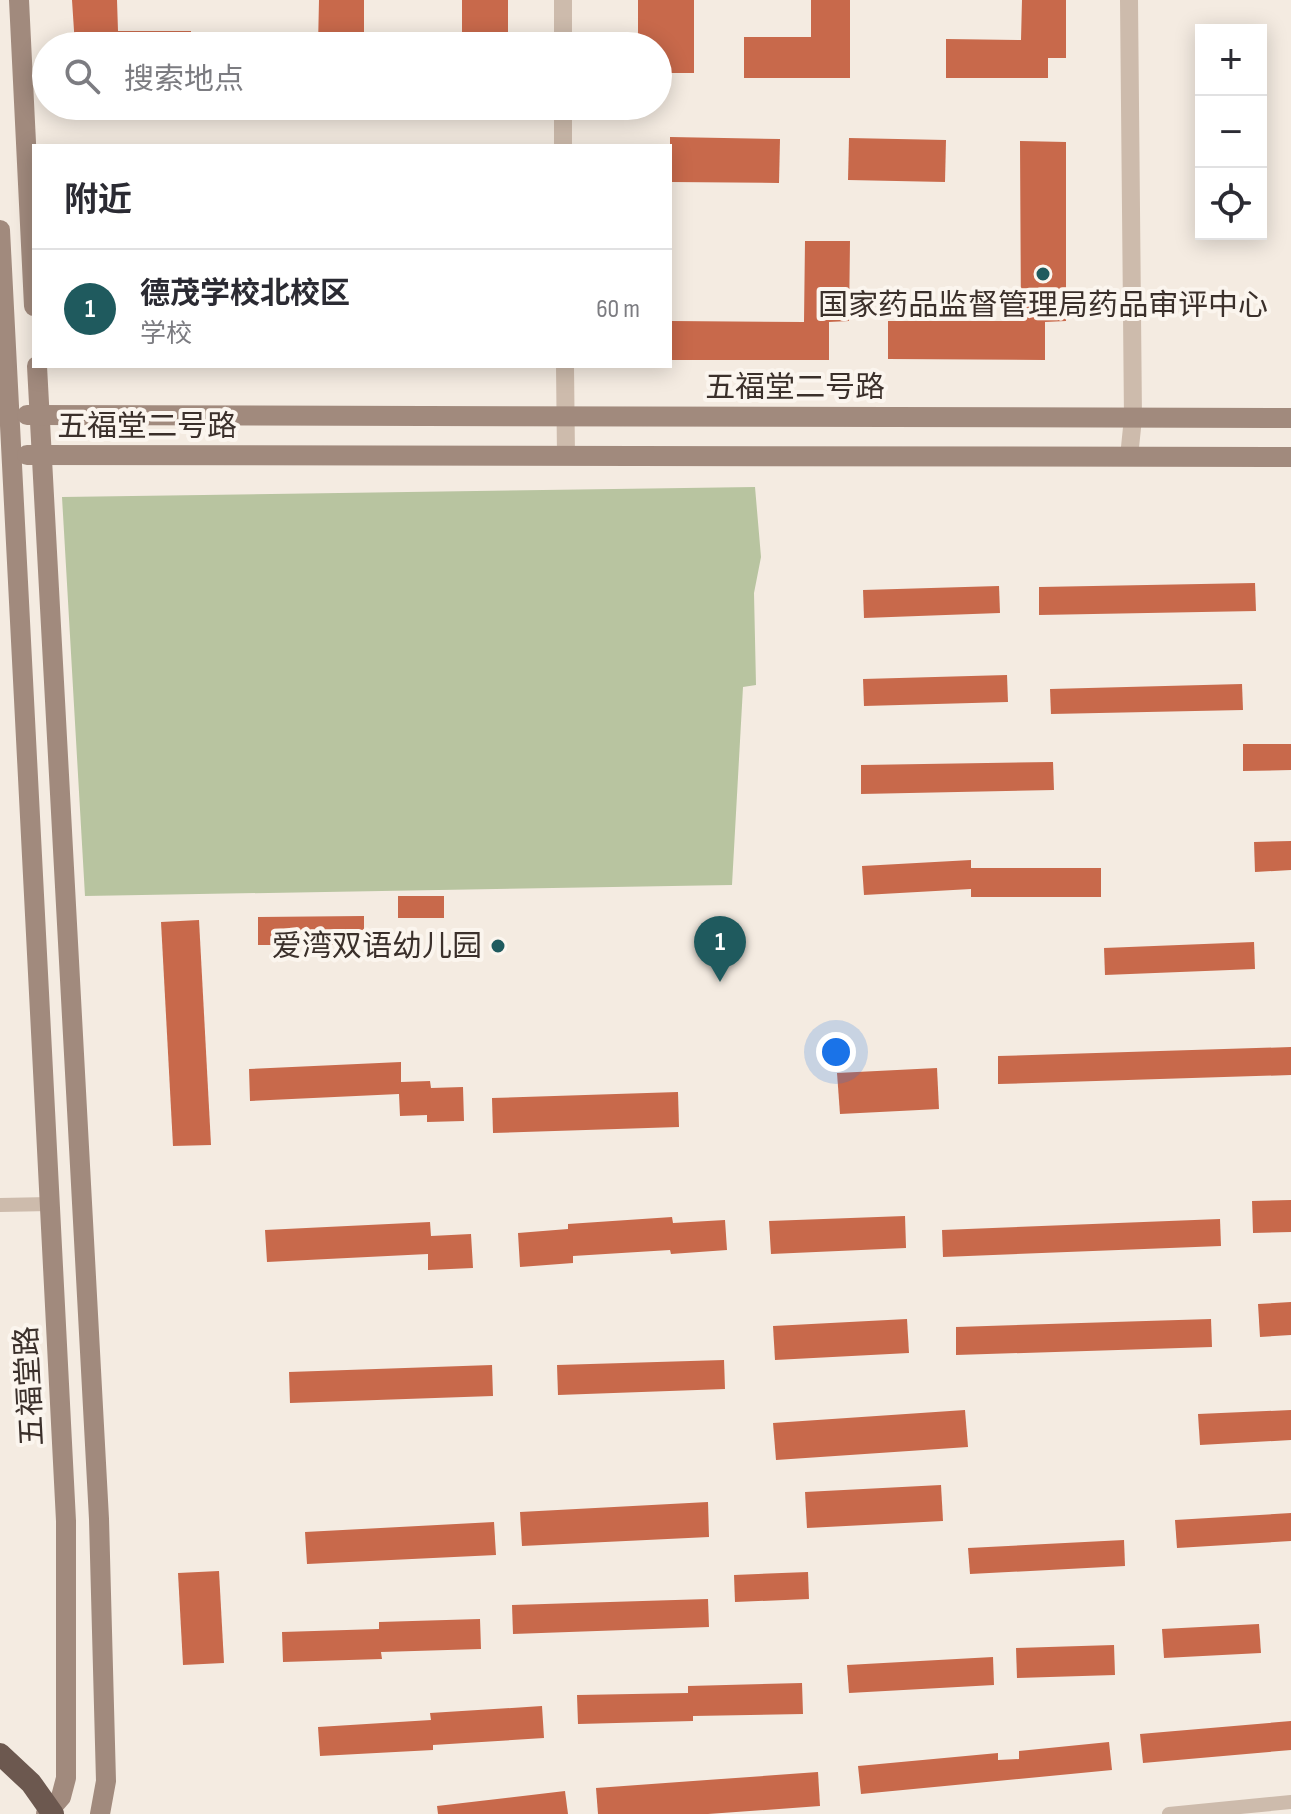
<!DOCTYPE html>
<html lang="zh">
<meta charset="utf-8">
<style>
:root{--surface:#fff;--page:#f7f7f7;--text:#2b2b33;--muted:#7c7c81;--line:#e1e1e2;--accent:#1f5a5e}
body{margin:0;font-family:"Sofia Sans Condensed","Noto Sans SC",sans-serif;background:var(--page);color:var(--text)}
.controls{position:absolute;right:24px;top:24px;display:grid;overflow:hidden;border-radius:0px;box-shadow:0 4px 20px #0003}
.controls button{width:72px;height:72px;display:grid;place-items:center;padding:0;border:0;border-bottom:2px solid var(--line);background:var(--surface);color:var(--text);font:40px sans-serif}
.you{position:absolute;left:836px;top:1052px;width:28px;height:28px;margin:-20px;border:6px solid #fff;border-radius:50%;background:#1a73e8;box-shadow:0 0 0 12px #1a73e833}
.badge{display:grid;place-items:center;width:52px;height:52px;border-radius:50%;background:var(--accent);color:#fff;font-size:26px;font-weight:700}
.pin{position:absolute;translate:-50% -66px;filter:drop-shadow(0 2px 4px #0008)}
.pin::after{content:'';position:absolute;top:42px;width:28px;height:24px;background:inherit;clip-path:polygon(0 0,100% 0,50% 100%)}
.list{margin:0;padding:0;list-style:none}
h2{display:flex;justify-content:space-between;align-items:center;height:104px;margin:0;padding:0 32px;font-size:34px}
h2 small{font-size:26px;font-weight:400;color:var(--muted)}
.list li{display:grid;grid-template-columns:52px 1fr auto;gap:24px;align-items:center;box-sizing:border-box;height:120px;padding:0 32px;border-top:2px solid var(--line)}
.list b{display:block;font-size:30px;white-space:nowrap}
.list p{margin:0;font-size:26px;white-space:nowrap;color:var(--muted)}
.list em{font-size:26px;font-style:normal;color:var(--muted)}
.icon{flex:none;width:44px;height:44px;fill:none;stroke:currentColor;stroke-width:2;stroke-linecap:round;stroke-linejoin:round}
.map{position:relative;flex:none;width:1291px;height:1814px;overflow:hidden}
.search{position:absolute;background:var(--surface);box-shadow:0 4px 20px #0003;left:32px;top:32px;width:640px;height:88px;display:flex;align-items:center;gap:20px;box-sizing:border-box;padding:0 28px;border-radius:44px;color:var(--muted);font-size:30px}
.panel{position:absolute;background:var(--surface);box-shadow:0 4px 20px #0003;left:32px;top:144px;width:640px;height:224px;border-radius:0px}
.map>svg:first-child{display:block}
.green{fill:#b8c4a0}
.building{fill:#c8694b}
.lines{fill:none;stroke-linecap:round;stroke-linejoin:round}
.minor{stroke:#cdbbac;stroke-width:14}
.tertiary{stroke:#cdbbac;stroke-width:18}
.secondary{stroke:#a18a7d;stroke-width:20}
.trunk{stroke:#6c584f;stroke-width:22}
.poi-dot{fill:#1f5a5e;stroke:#fbf5ee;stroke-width:3}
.labels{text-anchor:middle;stroke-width:8;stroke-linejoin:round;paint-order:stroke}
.poi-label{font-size:30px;fill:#3b302b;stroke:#fbf5ee}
.street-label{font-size:30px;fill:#3b302b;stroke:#fbf5ee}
</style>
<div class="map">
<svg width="1291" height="1814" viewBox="0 0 1291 1814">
<rect width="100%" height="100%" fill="#f4ebe1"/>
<polygon class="green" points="755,487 761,557 754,593 756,685 743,687 732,885 85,896 62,497"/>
<g class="building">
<polygon points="72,0 117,0 118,31 191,31 191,46 75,46"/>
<polygon points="319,0 364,0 364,32 432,32 432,46 318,46"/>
<rect x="462" y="0" width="46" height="46"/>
<polygon points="638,0 694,0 694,73 658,73 658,46 638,46"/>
<polygon points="811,0 850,0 850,78 744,78 744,37 811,37"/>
<polygon points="1022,0 1066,0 1066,58 1048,58 1048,78 946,78 946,39 1021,40"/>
<polygon points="670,137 780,139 779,183 670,182"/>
<polygon points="849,138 946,140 945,182 848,180"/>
<polygon points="1020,141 1066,142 1066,321 1045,322 1045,360 888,359 888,321 1021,321"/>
<polygon points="805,241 850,241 849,321 829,322 829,360 670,360 670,321 804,322"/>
<polygon points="1255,583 1256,611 1039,615 1039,587"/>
<polygon points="999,586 1000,613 864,618 863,590"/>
<polygon points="1007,675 1008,702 864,706 863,679"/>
<polygon points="1242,684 1243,710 1051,714 1050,689"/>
<polygon points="1243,744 1291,744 1291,770 1243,771"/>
<polygon points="1053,762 1054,790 861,794 861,765"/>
<polygon points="1291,841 1291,870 1255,872 1254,842"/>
<polygon points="971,860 971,868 1101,868 1101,897 971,897 971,889 864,895 862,866"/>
<rect x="398" y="896" width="46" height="22"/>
<polygon points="364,916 364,945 258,945 258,917"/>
<polygon points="199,920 211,1145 173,1146 161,922"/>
<polygon points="1254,942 1255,969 1105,975 1104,948"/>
<polygon points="1291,1047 1291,1075 998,1084 998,1056"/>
<polygon points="401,1062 401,1082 430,1081 431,1088 463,1087 464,1121 427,1122 427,1115 400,1116 399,1094 250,1101 249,1069"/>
<polygon points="937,1068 939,1109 840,1114 837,1073"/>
<polygon points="678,1092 679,1127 493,1133 492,1098"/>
<polygon points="1291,1200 1291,1232 1253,1233 1252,1201"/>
<polygon points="905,1216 906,1248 771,1254 769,1221"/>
<polygon points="672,1217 673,1223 725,1220 727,1250 671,1254 670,1250 573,1256 573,1263 520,1267 518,1233 568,1229 568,1224"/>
<polygon points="1220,1219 1221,1246 943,1257 942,1230"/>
<polygon points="430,1222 431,1236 471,1234 473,1268 428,1270 428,1254 267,1262 265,1230"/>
<polygon points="1291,1302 1291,1335 1260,1337 1258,1304"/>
<polygon points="907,1319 909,1353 775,1360 773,1326"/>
<polygon points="1211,1319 1212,1347 956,1355 956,1327"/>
<polygon points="724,1360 725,1389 558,1395 557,1365"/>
<polygon points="492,1365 493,1396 290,1403 289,1372"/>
<polygon points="965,1410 968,1447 776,1460 773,1423"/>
<polygon points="1291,1410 1291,1440 1200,1445 1198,1414"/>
<polygon points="941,1485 943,1521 807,1528 805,1492"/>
<polygon points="708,1502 709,1537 522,1546 520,1512"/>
<polygon points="1291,1513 1291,1541 1177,1548 1175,1520"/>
<polygon points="494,1522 496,1555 307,1564 305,1532"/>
<polygon points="1124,1540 1125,1566 970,1574 968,1548"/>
<polygon points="219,1571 224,1663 183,1665 178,1573"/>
<polygon points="808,1572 809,1599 735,1602 734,1575"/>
<polygon points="708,1599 709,1627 513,1634 512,1605"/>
<polygon points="480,1619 481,1649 381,1652 382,1659 283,1662 282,1632 379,1629 379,1622"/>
<polygon points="1259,1624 1261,1653 1164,1658 1162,1629"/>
<polygon points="1114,1645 1115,1675 1017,1678 1016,1648"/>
<polygon points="993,1657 994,1685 849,1693 847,1665"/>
<polygon points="802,1683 803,1714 693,1716 693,1721 578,1724 577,1695 688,1693 688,1686"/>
<polygon points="542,1706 544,1738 433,1745 433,1750 320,1756 318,1727 431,1720 430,1713"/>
<polygon points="1291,1721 1291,1750 1143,1763 1140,1734"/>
<polygon points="1109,1742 1112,1770 861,1794 858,1766 998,1753 998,1760 1019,1759 1019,1751"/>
<polygon points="818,1772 820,1806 708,1814 598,1814 596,1788"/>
<polygon points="565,1791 568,1814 438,1814 437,1806"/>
</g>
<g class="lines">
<g class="minor">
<polyline points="0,1205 50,1204"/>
<polyline points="1169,1814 1291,1802"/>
</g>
<g class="tertiary">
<polyline points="563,0 563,46"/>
<polyline points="563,106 563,146"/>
<polyline points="565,366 566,456"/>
<polyline points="1129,457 1133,418 1129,0"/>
</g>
<g class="secondary">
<polyline points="19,0 34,306"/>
<polyline points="0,230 66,1521 66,1778 61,1797 46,1814"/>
<polyline points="37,366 99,1519 106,1781 100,1814"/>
<polyline points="27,415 1291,418"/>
<polyline points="27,455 1291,457"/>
</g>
<polyline class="trunk" points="0,1754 31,1783 53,1814"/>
</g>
<g class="poi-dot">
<circle cx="1043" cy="274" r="8"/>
<circle cx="498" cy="946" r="8"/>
</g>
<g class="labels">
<g class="poi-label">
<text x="1043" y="315">国家药品监督管理局药品审评中心</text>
<text x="482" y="956" text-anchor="end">爱湾双语幼儿园</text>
</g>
<g class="street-label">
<text x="795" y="397">五福堂二号路</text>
<text x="147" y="436">五福堂二号路</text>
<text transform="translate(29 1386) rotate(-93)" y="10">五福堂路</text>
</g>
</g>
</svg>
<div class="controls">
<button>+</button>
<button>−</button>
<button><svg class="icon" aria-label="locate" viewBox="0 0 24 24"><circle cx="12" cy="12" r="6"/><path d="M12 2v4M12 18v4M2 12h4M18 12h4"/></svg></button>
</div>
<div class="you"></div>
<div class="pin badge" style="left:720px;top:982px">1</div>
<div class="search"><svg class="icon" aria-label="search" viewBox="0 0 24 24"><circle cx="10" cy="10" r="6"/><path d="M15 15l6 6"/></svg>搜索地点</div>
<section class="panel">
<h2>附近<small></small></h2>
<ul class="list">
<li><span class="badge">1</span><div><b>德茂学校北校区</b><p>学校</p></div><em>60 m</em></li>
</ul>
</section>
</div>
